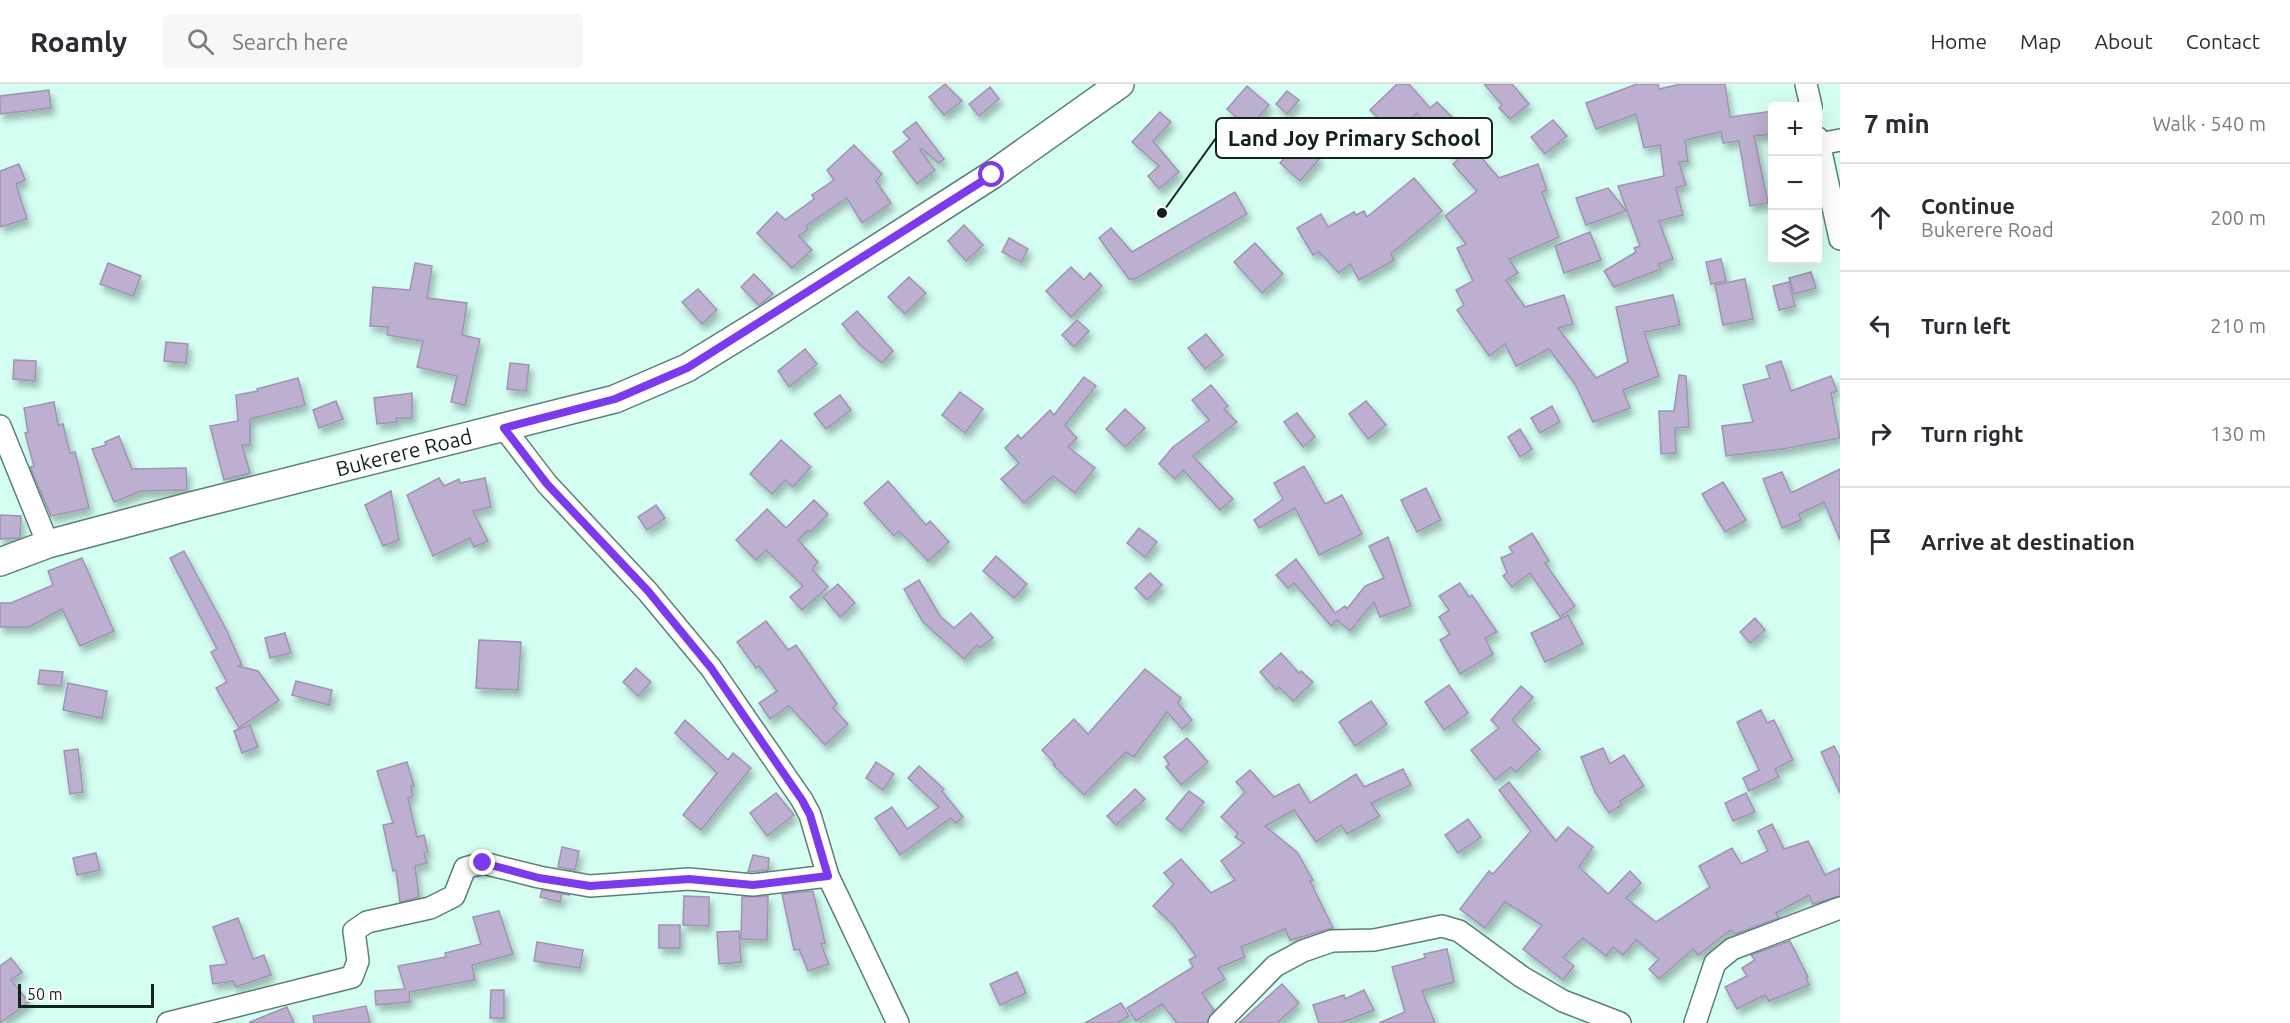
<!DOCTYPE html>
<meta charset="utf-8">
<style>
:root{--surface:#fff;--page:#f7f7f7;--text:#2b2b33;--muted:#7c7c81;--line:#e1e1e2}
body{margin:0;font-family:Ubuntu,sans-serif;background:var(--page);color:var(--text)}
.controls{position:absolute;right:18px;top:18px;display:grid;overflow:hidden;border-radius:6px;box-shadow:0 6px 24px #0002}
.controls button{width:54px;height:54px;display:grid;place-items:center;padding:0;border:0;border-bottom:2px solid var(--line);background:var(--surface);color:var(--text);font:30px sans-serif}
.scale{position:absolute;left:18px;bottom:15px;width:136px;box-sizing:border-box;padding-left:6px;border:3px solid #12221e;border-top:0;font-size:16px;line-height:21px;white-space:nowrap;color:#12221e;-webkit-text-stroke:4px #fff;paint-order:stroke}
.stop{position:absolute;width:18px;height:18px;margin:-14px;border:4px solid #7c3aed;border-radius:50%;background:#fff}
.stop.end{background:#7c3aed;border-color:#fff;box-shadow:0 2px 6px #0008}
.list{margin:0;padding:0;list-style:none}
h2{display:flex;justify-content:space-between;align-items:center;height:78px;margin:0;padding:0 24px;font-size:26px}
h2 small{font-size:20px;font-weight:400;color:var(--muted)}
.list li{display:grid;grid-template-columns:39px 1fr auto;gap:18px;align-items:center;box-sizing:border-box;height:108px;padding:0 24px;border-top:2px solid var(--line)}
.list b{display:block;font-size:22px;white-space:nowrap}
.list p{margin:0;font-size:20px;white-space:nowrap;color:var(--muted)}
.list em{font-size:20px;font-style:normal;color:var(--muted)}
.icon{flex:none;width:33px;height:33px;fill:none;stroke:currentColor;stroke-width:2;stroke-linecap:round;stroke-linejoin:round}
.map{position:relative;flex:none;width:1840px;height:939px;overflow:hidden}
header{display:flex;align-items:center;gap:36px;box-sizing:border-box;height:84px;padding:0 30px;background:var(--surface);border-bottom:2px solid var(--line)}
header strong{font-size:28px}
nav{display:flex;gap:33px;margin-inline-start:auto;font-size:21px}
.search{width:420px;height:54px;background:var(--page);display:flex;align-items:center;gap:15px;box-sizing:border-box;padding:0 21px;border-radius:6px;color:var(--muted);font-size:22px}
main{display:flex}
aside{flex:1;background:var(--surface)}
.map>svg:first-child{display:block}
.building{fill:#bcafcf;stroke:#a093b2;stroke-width:1.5;filter:url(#shadow)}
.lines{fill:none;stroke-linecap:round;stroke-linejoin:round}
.minor-casing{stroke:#598176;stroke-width:24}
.tertiary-casing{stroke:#598176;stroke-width:30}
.minor{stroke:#fff;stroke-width:21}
.tertiary{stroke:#fff;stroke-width:27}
.route{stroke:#7c3aed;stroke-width:8}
.labels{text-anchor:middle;stroke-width:5;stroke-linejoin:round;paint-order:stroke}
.street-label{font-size:21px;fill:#12221e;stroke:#fff}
.leader{fill:none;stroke:#12221e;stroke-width:2}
.callout-dot{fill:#12221e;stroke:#fff;stroke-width:2}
.callout{fill:#fff;stroke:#12221e;stroke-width:2}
.callout-label{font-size:22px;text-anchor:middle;font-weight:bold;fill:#12221e}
</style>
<header>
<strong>Roamly</strong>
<div class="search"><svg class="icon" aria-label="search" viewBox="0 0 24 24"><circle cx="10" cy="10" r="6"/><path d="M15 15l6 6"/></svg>Search here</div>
<nav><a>Home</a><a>Map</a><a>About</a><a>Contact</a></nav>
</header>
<main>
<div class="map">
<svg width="1840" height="939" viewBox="0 0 1840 939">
<defs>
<filter id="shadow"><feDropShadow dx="3.5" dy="6" stdDeviation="3" flood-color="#0004"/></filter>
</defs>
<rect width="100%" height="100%" fill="#d3fef1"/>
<g class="building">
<polygon points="945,0 962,17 944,31 929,13"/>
<polygon points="1397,0 1409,0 1430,24 1437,18 1454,35 1463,47 1460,49 1499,94 1538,80 1547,106 1542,108 1559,153 1509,175 1518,189 1506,196 1525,223 1564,211 1573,240 1558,244 1596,294 1628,278 1616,223 1673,211 1680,241 1644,248 1659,292 1623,306 1630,324 1593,338 1575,300 1549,265 1516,282 1505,260 1489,272 1457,226 1464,221 1456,206 1473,197 1457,164 1466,160 1445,132 1477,107 1453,80 1458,76 1417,29 1395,51 1370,26"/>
<polygon points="1484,0 1512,0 1529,20 1510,35 1499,24 1502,21"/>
<polygon points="1637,0 1658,0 1659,5 1681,0 1725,0 1730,33 1773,27 1773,50 1754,52 1768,119 1750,122 1739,57 1723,59 1721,48 1685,56 1688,77 1679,78 1686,101 1676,104 1683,131 1659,137 1673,175 1659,180 1661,185 1614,203 1604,187 1636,168 1634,164 1640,162 1618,102 1664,92 1660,61 1644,64 1636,30 1596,45 1586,19"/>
<polygon points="1247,2 1269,21 1249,44 1227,25"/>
<polygon points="990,3 999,15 979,32 969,20"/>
<polygon points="49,6 51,24 0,30 0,12"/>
<polygon points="1287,7 1299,16 1287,30 1276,20"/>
<polygon points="1160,28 1171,38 1153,57 1179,88 1159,105 1148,92 1159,82 1132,58"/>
<polygon points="1553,36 1567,52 1545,70 1531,53"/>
<polygon points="916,38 944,75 939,79 922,65 920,66 935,86 917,100 893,68 910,55 903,48"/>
<polygon points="1300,57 1320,74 1300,97 1280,79"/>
<polygon points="854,61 882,90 876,97 891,119 862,139 847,114 806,142 808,145 799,152 812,166 792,184 757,149 777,128 785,136 814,115 812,111 834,96 827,86"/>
<polygon points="19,80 25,96 16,100 27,135 0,143 0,87"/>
<polygon points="1414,94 1442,127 1391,170 1394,176 1359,196 1350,180 1339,189 1319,168 1313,171 1297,144 1321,130 1328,143 1354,128 1356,131 1364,127 1367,133"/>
<polygon points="1608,104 1626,127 1586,141 1576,114"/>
<polygon points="1235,108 1247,130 1135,195 1129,195 1099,154 1111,144 1132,168"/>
<polygon points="964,141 983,161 966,177 948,157"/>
<polygon points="1590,148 1601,176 1564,189 1555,162"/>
<polygon points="1009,154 1028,165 1021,178 1002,168"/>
<polygon points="1255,159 1283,190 1262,209 1234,178"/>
<polygon points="1721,175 1726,197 1711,200 1706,178"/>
<polygon points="108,179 141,192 133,212 100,200"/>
<polygon points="415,179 432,182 427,214 467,219 462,251 480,255 465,321 451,318 457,292 417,283 423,257 387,251 388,243 370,242 373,203 410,206"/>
<polygon points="1071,183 1084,196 1090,189 1102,202 1071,233 1046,207"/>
<polygon points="1811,188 1816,204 1794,210 1789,194"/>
<polygon points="754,190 773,210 759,221 741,203"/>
<polygon points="909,193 926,209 905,230 888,213"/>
<polygon points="1745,195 1753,235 1723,241 1715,201"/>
<polygon points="1789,198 1795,222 1779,226 1773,202"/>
<polygon points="698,205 717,226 702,240 682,218"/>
<polygon points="857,227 893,267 882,279 860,261 842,240"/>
<polygon points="1077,236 1089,247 1074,263 1062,251"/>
<polygon points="1206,250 1223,271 1205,285 1188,264"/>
<polygon points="166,258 188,260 186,279 164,277"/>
<polygon points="805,265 817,280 789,303 778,287"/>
<polygon points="14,276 36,277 35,297 13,295"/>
<polygon points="1781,277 1791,307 1831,292 1837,307 1831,309 1840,354 1783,365 1726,372 1722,342 1753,338 1743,301 1770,294 1766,282"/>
<polygon points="510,279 529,281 526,307 507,305"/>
<polygon points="1679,291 1686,292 1689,343 1675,344 1676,369 1661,370 1659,327 1674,327"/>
<polygon points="1084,293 1096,302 1065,341 1077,354 1068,363 1095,384 1075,409 1053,392 1024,419 1001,395 1019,379 1005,364 1018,351 1021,355 1050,326 1054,331"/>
<polygon points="298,294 305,321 250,335 250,361 242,361 250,389 224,396 210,342 238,337 236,311 258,307 257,305"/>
<polygon points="1211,301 1228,322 1224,325 1237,338 1193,372 1233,415 1220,426 1183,386 1175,395 1159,380 1173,363 1209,336 1192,316"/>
<polygon points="960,308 983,325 965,349 942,331"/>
<polygon points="412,309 412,334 396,334 397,338 377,340 374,314"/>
<polygon points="840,311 851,326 826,345 814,330"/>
<polygon points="336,317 343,335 319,344 313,326"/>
<polygon points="1366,317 1386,341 1368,355 1349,330"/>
<polygon points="54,318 58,341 63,340 70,369 75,368 89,424 51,432 30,383 34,382 25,349 28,348 24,324"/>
<polygon points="1552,322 1560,338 1540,349 1531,334"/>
<polygon points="1125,325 1145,344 1125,363 1106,345"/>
<polygon points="1297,329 1315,353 1303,363 1284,338"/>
<polygon points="1520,345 1532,365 1520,373 1508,353"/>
<polygon points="119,352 132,385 186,384 187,406 141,407 114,418 92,365 106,361 105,358"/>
<polygon points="781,356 811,383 793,403 785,396 772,410 750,390"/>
<polygon points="1304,382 1325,420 1342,411 1362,450 1319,471 1295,424 1259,444 1254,436 1283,415 1274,399"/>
<polygon points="1840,385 1840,456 1824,418 1799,430 1801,436 1782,444 1763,395 1782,388 1791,409"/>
<polygon points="439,394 444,402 459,395 460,399 485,394 491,423 473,427 488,457 474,463 470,454 433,472 407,411"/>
<polygon points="888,397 926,441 930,437 949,458 928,477 899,447 894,452 864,419"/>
<polygon points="1723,398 1746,436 1725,448 1702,410"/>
<polygon points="1426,404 1441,436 1417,448 1401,416"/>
<polygon points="391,407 399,456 383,462 365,421"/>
<polygon points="814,416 828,430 810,448 808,446 798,456 818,478 812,485 828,503 802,526 790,513 803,502 766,466 756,476 736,456 767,425 786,444"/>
<polygon points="656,421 665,434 647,446 638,433"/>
<polygon points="0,431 21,432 20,454 0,455"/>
<polygon points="1139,444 1157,458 1145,473 1127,459"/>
<polygon points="1532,449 1549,477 1545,479 1575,522 1560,533 1530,489 1512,503 1503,492 1507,489 1501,474 1513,469 1509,463"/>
<polygon points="1388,453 1411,522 1380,533 1374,518 1350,547 1337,536 1331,542 1294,499 1288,504 1276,491 1296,475 1335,529 1345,522 1347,525 1365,502 1384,494 1369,462"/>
<polygon points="184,467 226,545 242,581 238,582 258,587 279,616 239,644 216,604 227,598 211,568 217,565 170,474"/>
<polygon points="996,472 1027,500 1014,514 983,487"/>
<polygon points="82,474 114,547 80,562 62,525 29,543 0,543 0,519 11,519 53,501 48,487"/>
<polygon points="1150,489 1162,501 1147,516 1135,504"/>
<polygon points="919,496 940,532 954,544 971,529 993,554 980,564 977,561 964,575 923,538 904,505"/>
<polygon points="1460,499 1469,513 1472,511 1497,548 1485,554 1493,570 1460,590 1440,556 1450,550 1439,533 1449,526 1439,512"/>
<polygon points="838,500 855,519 840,533 823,513"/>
<polygon points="1568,531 1583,560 1545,578 1531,549"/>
<polygon points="1755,534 1765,546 1750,559 1740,548"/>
<polygon points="766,537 788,566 796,561 837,620 833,624 848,640 825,661 789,622 770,635 759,619 777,607 759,582 756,584 737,558"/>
<polygon points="285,549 291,569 270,574 265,554"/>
<polygon points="479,556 521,558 518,606 476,604"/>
<polygon points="1281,569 1299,589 1301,587 1313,598 1293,617 1279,603 1276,606 1260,588"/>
<polygon points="636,584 651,598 638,612 623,598"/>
<polygon points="1145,585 1181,614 1178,619 1192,636 1182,645 1167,628 1134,673 1126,668 1084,711 1053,681 1055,680 1042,666 1074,635 1088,650"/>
<polygon points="40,586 63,588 61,602 38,600"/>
<polygon points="296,597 332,606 329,621 292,611"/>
<polygon points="68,599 107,607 102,634 63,626"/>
<polygon points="1449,601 1468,629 1444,646 1425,618"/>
<polygon points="1521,602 1533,613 1512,636 1540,665 1516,688 1511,683 1495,696 1471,666 1499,644 1491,636"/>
<polygon points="1371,617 1387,640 1355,662 1339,638"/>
<polygon points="1761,626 1767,639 1774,636 1793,676 1775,685 1779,693 1749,707 1743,694 1759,686 1737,638"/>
<polygon points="685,636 728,676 733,669 751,684 701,746 683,731 717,689 675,649"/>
<polygon points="250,641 258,663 242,669 234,647"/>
<polygon points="1187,654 1208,678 1181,701 1166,683 1169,680 1164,673"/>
<polygon points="1834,662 1840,674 1840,709 1821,668"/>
<polygon points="1603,664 1610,680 1624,671 1644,702 1620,717 1622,721 1609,729 1595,708 1581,673"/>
<polygon points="78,665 83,708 70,710 64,667"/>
<polygon points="407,678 414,702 411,702 413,712 408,714 417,753 424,751 428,768 424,769 427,779 415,782 419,813 400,818 396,786 393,787 383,741 393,739 377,687"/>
<polygon points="876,678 894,690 883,706 866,694"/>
<polygon points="919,682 944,705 942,707 963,733 956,739 951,734 900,771 875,734 892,723 907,745 939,723 908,694"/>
<polygon points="1403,685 1411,701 1371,719 1380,732 1347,750 1341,741 1316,758 1294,726 1265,742 1297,768 1313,796 1310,797 1333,844 1290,856 1285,845 1241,863 1245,873 1218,884 1225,895 1202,909 1214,926 1207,939 1177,939 1162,920 1136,937 1127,924 1193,883 1189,876 1196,872 1173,841 1153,822 1174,800 1164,789 1181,775 1211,809 1235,796 1221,777 1244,759 1235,753 1238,749 1221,733 1245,708 1236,698 1250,686 1274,713 1299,700 1310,719 1356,690 1364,703"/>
<polygon points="1509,698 1556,757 1568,743 1593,763 1579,783 1608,810 1630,787 1641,799 1626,814 1656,838 1710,803 1699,782 1732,764 1741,780 1768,767 1758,747 1772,740 1784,765 1808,757 1825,791 1840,784 1840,812 1813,820 1809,811 1776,829 1779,834 1735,850 1731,846 1698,871 1693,865 1659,895 1649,885 1659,875 1636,856 1623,871 1613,863 1606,872 1583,854 1563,873 1574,882 1563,896 1523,865 1542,841 1505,818 1485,844 1460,825 1489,787 1493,790 1531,747 1499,706"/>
<polygon points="1135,705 1145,715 1116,741 1107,732"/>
<polygon points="1189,707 1204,718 1181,747 1166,735"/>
<polygon points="776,709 794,731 767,752 750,729"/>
<polygon points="1746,709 1755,728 1733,737 1725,719"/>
<polygon points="1468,735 1481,753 1458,769 1445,751"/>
<polygon points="562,763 579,767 575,786 558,783"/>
<polygon points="96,769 100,786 77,791 73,774"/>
<polygon points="753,771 769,774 768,786 748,788"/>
<polygon points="542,806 570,811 562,810 560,818 540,813"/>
<polygon points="813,807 825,859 821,860 829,880 808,887 799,865 794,866 782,810"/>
<polygon points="684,812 709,813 709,842 683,841"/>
<polygon points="768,812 767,856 741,855 742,813"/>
<polygon points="499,827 513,870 472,881 475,896 409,908 410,918 376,921 375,907 405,905 398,882 446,873 445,869 481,860 473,833"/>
<polygon points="238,834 253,875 264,871 271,891 236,903 233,897 213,900 210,882 227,880 213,843"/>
<rect x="659" y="841" width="21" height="23"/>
<polygon points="739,847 741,878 719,880 717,848"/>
<polygon points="1790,857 1808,893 1806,894 1809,901 1769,917 1765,911 1737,925 1725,903 1747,892 1742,884 1755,876 1751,871"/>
<polygon points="537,858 583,866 580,884 534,877"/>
<polygon points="1447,865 1454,898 1422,907 1435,939 1379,939 1405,928 1392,883 1425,874 1424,870"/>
<polygon points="11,874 22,888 11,896 29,918 0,939 0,882"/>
<polygon points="1017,888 1026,909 1000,921 990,900"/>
<polygon points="1282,900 1299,919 1277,939 1239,939"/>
<polygon points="491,906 504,906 504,934 490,934"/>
<polygon points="1364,906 1374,926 1340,939 1319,939 1313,921 1344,911 1345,915"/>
<polygon points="1121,919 1129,932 1117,939 1085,939"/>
<polygon points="366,922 370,939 314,939 313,932"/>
<polygon points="287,923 294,939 250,939 250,938"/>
</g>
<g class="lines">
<defs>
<g id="minor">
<polyline points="1806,0 1811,22"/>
<polyline points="1818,54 1840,155"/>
<polyline points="1830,58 1840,56"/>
<polyline points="0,342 48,460"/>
<polyline points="504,344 547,400 648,508 711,584 802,716 810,731 828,792 898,939"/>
<polyline points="168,939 352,893 358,877 354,847 367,838 430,824 454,812 465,784 483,779 539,793 590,802 689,795 753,801 828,792"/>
<polyline points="1219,939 1275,882 1303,867 1332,857 1374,856 1442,842 1459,847 1522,893 1563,917 1620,939"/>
<polyline points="1695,939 1715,879 1732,865 1840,824"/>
</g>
<polyline id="tertiary" points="0,478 48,460 191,422 615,315 687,284 773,231 992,91 1120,0"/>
</defs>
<use href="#minor" class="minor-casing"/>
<use href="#tertiary" class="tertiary-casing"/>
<use href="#minor" class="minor"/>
<use href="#tertiary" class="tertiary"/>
</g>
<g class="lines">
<polyline class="route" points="483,779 539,794 590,802 689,795 753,801 828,792 810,731 802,716 711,584 648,507 547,400 504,344 615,315 687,284 992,91"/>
</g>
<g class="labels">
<g class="street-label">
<text transform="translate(404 369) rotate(-14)" y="7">Bukerere Road</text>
</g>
</g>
<path class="leader" d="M1162 129L1216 54"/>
<circle class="callout-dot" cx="1162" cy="129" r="6"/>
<rect class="callout" x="1216" y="34" width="276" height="40" rx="6"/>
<g class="callout-label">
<text x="1354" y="62">Land Joy Primary School</text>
</g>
</svg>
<div class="controls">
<button>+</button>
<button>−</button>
<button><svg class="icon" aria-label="layers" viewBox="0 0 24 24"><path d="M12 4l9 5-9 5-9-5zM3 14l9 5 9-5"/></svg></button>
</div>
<div class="scale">50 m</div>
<div class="stop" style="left:992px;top:91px"></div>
<div class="stop end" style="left:483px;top:779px"></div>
</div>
<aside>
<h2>7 min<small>Walk · 540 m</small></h2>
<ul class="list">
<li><svg class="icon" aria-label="ahead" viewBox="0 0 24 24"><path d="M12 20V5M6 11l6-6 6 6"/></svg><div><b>Continue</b><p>Bukerere Road</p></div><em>200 m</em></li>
<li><svg class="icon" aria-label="left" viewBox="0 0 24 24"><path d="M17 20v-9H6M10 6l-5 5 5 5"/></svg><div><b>Turn left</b></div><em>210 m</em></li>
<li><svg class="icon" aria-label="right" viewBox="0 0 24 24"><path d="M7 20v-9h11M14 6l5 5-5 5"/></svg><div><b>Turn right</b></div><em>130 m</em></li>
<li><svg class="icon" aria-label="arrive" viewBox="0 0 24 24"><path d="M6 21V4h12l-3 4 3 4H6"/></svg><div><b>Arrive at destination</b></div></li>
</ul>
</aside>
</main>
